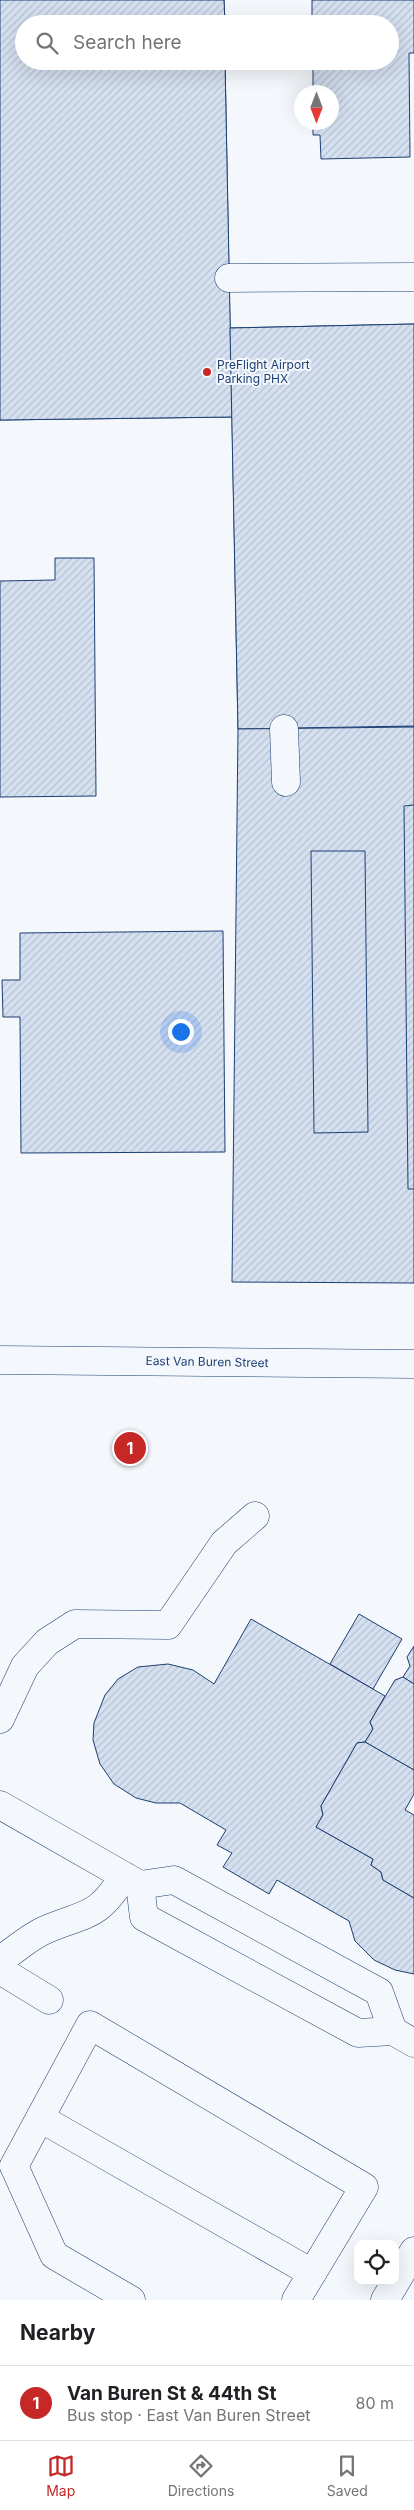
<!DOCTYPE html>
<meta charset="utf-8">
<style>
:root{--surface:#fff;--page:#f6f6f6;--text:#202124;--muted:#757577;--line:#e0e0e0;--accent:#c62828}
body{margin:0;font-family:Inter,sans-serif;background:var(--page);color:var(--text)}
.controls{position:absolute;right:15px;bottom:15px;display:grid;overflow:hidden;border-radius:10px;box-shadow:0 5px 20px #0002}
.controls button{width:45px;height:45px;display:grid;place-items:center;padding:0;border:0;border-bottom:1px solid var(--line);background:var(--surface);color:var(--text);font:25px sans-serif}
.compass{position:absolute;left:294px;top:85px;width:45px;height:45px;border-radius:50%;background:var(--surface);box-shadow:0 5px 20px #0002;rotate:180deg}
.you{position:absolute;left:180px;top:1031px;width:18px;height:18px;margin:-12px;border:4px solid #fff;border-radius:50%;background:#1a73e8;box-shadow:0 0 0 8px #1a73e833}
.badge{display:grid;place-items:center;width:32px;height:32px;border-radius:50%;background:var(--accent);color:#fff;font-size:16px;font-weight:700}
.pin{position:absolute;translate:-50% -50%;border:2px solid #fff;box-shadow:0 1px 5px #0006}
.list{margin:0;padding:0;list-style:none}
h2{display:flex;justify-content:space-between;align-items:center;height:65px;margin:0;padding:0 20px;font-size:21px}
h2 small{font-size:16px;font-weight:400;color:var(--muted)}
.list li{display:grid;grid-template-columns:32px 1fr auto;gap:15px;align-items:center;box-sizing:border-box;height:75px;padding:0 20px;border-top:1px solid var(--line)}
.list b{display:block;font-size:19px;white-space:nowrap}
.list p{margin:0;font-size:16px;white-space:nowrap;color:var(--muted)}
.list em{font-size:16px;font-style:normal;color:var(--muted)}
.icon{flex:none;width:28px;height:28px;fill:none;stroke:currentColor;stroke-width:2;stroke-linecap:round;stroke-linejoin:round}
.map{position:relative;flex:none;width:414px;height:2300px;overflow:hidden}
.search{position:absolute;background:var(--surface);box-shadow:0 5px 20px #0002;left:15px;right:15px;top:15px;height:55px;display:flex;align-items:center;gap:12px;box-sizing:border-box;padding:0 18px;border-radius:28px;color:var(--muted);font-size:19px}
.sheet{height:140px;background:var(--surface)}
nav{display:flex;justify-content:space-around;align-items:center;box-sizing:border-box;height:70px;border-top:1px solid var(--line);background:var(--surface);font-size:14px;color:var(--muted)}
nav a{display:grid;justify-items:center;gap:2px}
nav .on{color:var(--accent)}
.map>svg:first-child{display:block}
.building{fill:url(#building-hatch);stroke:#1d3f73}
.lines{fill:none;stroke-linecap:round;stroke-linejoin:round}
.minor-casing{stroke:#1d3f73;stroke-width:29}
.major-casing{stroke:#1d3f73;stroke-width:29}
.minor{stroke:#f4f7fb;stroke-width:28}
.major{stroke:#f4f7fb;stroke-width:28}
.poi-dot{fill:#c62828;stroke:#f4f7fb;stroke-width:2}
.labels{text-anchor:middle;stroke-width:4;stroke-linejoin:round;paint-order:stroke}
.poi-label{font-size:12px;fill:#1d3f73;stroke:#f4f7fb;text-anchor:start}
.street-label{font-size:12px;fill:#1d3f73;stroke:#f4f7fb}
</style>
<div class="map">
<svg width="414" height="2300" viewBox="0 0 414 2300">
<defs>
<pattern id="building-hatch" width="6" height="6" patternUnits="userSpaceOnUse" patternTransform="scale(1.25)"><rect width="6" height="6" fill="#d5e0f0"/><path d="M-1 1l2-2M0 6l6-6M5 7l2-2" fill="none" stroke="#b6c1d1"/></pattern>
</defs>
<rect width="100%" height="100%" fill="#f4f7fb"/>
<g class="building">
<polygon points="0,0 224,0 225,24 24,24 24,61 225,61 230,328 414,324 414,726 238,729 232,417 0,420"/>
<polygon points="0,0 224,0 225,24 24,24 24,61 225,61 232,417 0,420"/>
<polygon points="312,0 414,0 414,53 409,53 410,157 321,159 320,135 313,135 313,122 332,122 332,92 313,92 313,61 390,61 390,24 312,24"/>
<polygon points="414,324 414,726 238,729 230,328"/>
<polygon points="55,558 94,558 96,796 0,797 0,581 55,580"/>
<polygon points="414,727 414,1283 232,1282 238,729"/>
<polygon points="414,805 414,1189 408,1189 404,806"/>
<polygon points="311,851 365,851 368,1132 314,1133"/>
<polygon points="223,931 225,1152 21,1153 20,1017 3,1017 2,980 20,980 20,933"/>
<rect x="116" y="1446" width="19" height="7"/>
<polygon points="359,1614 402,1639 373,1689 330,1664"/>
<polygon points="251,1619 385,1696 370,1722 373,1729 365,1742 357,1743 321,1806 323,1815 316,1827 373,1859 371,1865 381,1872 383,1880 414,1898 414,1974 395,1970 374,1960 355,1941 349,1921 277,1880 269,1894 223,1867 232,1853 217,1845 226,1830 180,1803 156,1803 136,1798 114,1784 100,1764 93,1740 94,1723 105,1695 118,1679 138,1667 168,1664 193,1670 214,1684"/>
<polygon points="414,1646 414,1684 403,1677 410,1666 407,1657"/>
<polygon points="403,1677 414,1684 414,1770 365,1742 373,1729 370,1722 395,1680"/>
<polygon points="365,1742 414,1770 414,1794 405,1810 414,1815 414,1898 383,1880 381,1872 371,1865 373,1859 316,1827 323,1815 321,1806 357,1743"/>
</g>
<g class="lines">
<defs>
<g id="minor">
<polyline points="229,278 414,277"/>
<polyline points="284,729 286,782"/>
<polyline points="0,1719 25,1666 47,1642 75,1624 168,1625 224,1543 255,1516"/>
<polyline points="0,1805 140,1885 174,1880 379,1992 393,2031"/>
<polyline points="140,1885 144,1917 358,2033 393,2031 414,2043"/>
<path d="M 0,1960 C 14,1951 29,1937 45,1930 C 87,1912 97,1919 124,1876"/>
<polyline points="0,1970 49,2000"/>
<polyline points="40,2118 312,2273"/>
<polyline points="14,2166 90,2025 364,2187 296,2300"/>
<polyline points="14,2166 54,2255 131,2300"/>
<polyline points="385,2300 414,2251"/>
</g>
<polyline id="major" points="0,1360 414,1364"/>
</defs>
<use href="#minor" class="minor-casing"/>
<use href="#major" class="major-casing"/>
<use href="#minor" class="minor"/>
<use href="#major" class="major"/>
</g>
<circle class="poi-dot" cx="207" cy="372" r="5"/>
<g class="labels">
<g class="poi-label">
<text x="217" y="369">PreFlight Airport<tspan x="217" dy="14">Parking PHX</tspan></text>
</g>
<g class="street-label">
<text transform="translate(207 1362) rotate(1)" y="4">East Van Buren Street</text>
</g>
</g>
</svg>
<div class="controls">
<button><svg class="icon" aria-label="locate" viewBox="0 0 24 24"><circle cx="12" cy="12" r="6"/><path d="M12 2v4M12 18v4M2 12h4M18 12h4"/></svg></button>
</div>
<svg class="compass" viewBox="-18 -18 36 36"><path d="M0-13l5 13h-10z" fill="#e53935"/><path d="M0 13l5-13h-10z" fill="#757577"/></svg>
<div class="you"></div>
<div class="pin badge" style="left:130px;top:1448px">1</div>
<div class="search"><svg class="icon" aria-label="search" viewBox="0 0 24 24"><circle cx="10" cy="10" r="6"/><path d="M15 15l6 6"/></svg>Search here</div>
</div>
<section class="sheet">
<h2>Nearby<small></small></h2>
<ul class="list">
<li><span class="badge">1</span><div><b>Van Buren St &amp; 44th St</b><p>Bus stop · East Van Buren Street</p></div><em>80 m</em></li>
</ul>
</section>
<nav>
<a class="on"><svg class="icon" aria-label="map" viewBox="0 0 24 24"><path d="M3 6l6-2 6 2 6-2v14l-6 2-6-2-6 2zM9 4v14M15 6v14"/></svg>Map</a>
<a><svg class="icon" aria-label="directions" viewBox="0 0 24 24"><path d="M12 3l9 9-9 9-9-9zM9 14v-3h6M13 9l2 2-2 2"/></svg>Directions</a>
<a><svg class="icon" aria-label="saved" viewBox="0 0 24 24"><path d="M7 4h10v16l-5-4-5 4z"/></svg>Saved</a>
</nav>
